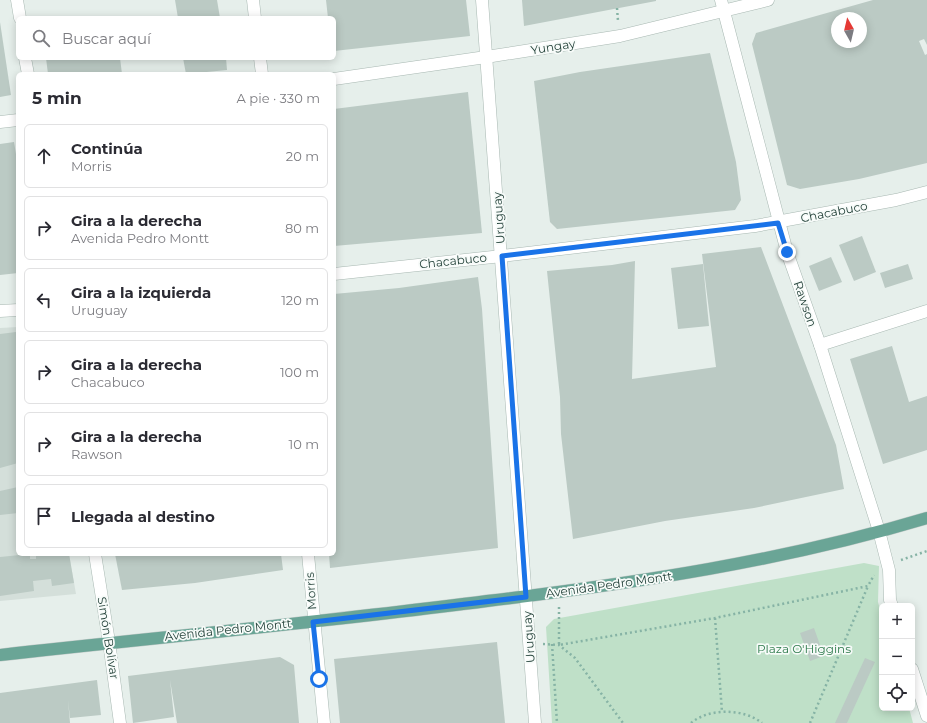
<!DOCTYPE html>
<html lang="es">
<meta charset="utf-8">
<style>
:root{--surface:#fff;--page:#f7f7f7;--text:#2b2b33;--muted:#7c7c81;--line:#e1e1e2}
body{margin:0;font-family:Montserrat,sans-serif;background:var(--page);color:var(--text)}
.controls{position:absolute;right:12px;bottom:12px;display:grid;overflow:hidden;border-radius:6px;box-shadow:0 2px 10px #0003}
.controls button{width:36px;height:36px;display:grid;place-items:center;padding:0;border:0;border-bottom:1px solid var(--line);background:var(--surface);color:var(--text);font:20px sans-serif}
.compass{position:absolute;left:831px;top:12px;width:36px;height:36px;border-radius:50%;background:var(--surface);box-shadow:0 2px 10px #0003;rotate:352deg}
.stop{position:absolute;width:12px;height:12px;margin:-9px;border:3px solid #1a73e8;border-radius:50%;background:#fff}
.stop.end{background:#1a73e8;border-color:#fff;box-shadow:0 1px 4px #0008}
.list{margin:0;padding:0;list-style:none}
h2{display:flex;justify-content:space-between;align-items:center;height:52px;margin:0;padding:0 16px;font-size:17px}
h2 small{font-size:13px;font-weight:400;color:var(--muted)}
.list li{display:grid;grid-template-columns:26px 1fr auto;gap:12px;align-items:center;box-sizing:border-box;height:64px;margin:0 8px 8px;padding:0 8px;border:1px solid var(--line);border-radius:6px}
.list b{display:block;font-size:15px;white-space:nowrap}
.list p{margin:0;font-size:13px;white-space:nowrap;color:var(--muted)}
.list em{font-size:13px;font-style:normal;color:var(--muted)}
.icon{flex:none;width:22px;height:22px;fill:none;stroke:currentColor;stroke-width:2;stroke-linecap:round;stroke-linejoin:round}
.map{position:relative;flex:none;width:927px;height:723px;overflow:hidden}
.search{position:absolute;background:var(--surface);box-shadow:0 2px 10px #0003;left:16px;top:16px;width:320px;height:44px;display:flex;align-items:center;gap:10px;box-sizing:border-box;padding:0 14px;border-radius:6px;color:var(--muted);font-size:15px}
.panel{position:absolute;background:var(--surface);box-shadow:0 2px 10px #0003;left:16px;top:72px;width:320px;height:484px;border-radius:6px}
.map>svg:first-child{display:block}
.built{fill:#d4dfda}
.green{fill:#bfe0c8}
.building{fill:#bbcac4;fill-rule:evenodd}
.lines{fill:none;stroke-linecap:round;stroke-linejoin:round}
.minor-casing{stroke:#a8b8b2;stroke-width:13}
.major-casing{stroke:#c2cac8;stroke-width:13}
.path{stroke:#86b3a5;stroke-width:2.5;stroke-dasharray:2 3;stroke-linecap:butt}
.minor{stroke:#fff;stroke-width:12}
.major{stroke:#6aa596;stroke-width:12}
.route{stroke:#1a73e8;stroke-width:5}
.labels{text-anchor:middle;stroke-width:3.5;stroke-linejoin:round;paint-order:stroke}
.street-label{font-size:12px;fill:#24423a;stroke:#f7fbf9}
.park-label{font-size:12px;fill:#2d7a4b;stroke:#f7fbf9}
</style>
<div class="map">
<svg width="927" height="723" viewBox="0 0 927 723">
<rect width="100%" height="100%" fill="#e6efeb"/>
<polygon class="built" points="18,327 18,554 69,554 76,594 0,601 0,328"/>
<polygon class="green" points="864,563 879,566 878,602 882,617 882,708 909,708 913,723 552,723 546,627 554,619"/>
<g class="building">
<polygon points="175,0 217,0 220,18 178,18"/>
<polygon points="326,0 466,0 470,36 334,51 334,18 328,18"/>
<polygon points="522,0 656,0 656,1 524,26"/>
<path d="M 873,0 L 927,0 L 927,45 L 924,39 L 919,41 L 925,55 L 927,54 L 927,163 L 859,179 L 800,189 L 787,185 L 752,44 L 756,33 ZM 837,18 L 861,18 L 861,42 L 837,42 Z"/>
<polygon points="0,22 11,95 0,97"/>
<polygon points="710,53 736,162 741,200 735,210 557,229 550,222 534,81 580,72"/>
<polygon points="46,58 120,58 122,74 48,74"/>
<polygon points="183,58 226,58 227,70 186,74"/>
<polygon points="468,92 482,233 334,246 334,109"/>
<polygon points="14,142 18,166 18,273 0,275 0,144"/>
<polygon points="862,236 876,272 854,281 839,245"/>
<polygon points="761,247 836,445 844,489 754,508 665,521 573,539 561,434 560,397 547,271 612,265 635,261 632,379 716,367 702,254"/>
<polygon points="831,257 842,282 819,291 809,266"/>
<polygon points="703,264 709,326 678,329 671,268"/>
<polygon points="908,264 913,279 885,288 880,273"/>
<polygon points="478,277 482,309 498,548 330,568 329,554 334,554 334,294 399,288"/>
<polygon points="16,332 18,342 18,463 0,468 0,334"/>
<polygon points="892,346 909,402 927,396 927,450 883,464 850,359"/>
<polygon points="18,487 18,513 0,515 0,491"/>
<polygon points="30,554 30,559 36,559 36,554 69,554 74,583 52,586 51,579 33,581 34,591 0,596 0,557"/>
<polygon points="115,554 281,554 283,570 195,583 122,590"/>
<polygon points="814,628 824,656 810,661 800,633"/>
<polygon points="497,642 505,723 340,723 334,659"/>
<polygon points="280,657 294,665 299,723 177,723 170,680 174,717 133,723 128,676"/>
<polygon points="865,658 875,662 847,723 835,723"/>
<polygon points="97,680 101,715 70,718 68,700 70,723 0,723 0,693"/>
</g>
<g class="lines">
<defs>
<g id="minor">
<polyline points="17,0 20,18"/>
<polyline points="253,0 255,18"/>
<polyline points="482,0 535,723"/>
<polyline points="721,0 787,252 820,345 879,531 889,570 890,600 892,606"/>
<polyline points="25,58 28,74"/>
<polyline points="260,58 262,74"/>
<polyline points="334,79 486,57 620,36 768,0"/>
<polyline points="0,122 18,120"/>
<polyline points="334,274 502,256 755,226 896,200 927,192"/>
<polyline points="0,311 18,310"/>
<polyline points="820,345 927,311"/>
<polyline points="95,554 109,642 120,723"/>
<polyline points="308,554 324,723"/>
<polyline points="912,669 927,716"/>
</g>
<path id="major" d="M 0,655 C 163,637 325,622 487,601 C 636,583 784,561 927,518"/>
</defs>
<use href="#minor" class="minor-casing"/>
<use href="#major" class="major-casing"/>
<g class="path">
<polyline points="617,8 618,21"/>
<polyline points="901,560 927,551"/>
<polyline points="559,607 559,645 715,618 868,586 874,575"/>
<polyline points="715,618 722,712"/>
<polyline points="543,644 559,645 575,658 623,723"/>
<polyline points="552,644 557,723"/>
<path d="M 691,723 C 709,708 743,708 762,723"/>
<polyline points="810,723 868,586"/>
</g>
<use href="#minor" class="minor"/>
<use href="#major" class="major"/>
</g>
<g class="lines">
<polyline class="route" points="319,679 313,622 526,597 502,256 778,223 787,252"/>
</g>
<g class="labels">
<g class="street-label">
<text transform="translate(553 47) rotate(-9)" y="4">Yungay</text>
<text transform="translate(834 212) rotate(-11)" y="4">Chacabuco</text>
<text transform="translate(499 218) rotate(-94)" y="4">Uruguay</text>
<text transform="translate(453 261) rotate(-6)" y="4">Chacabuco</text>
<text transform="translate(805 304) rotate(71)" y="4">Rawson</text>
<text transform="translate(609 585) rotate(-8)" y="4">Avenida Pedro Montt</text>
<text transform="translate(311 591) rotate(-94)" y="4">Morris</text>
<text transform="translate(228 630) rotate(-6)" y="4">Avenida Pedro Montt</text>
<text transform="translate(529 637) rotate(-94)" y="4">Uruguay</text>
<text transform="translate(108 638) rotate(81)" y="4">Simón Bolívar</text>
</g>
<g class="park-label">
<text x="804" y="653">Plaza O'Higgins</text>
</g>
</g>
</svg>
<div class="controls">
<button>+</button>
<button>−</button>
<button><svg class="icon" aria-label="locate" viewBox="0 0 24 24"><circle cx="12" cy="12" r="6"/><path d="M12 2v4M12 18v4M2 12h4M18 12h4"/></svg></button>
</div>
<svg class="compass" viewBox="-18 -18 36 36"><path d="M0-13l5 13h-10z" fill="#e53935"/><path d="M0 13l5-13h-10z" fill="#7c7c81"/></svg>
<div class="stop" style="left:319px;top:679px"></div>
<div class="stop end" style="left:787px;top:252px"></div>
<div class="search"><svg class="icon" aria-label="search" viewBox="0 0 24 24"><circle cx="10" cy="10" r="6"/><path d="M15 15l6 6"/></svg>Buscar aquí</div>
<section class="panel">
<h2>5 min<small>A pie · 330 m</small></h2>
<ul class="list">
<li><svg class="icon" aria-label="ahead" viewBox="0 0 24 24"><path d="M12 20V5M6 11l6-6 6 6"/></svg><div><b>Continúa</b><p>Morris</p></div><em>20 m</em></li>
<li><svg class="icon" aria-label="right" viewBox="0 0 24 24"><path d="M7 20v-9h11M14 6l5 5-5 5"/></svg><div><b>Gira a la derecha</b><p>Avenida Pedro Montt</p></div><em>80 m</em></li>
<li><svg class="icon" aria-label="left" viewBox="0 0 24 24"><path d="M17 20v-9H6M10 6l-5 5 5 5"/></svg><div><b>Gira a la izquierda</b><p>Uruguay</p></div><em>120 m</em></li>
<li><svg class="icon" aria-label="right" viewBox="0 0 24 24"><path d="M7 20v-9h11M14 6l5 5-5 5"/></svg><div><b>Gira a la derecha</b><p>Chacabuco</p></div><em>100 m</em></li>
<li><svg class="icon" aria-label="right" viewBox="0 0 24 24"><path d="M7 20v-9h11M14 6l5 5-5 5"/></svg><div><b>Gira a la derecha</b><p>Rawson</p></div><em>10 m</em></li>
<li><svg class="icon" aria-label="arrive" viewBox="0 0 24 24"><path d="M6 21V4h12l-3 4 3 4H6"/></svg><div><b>Llegada al destino</b></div></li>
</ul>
</section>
</div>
